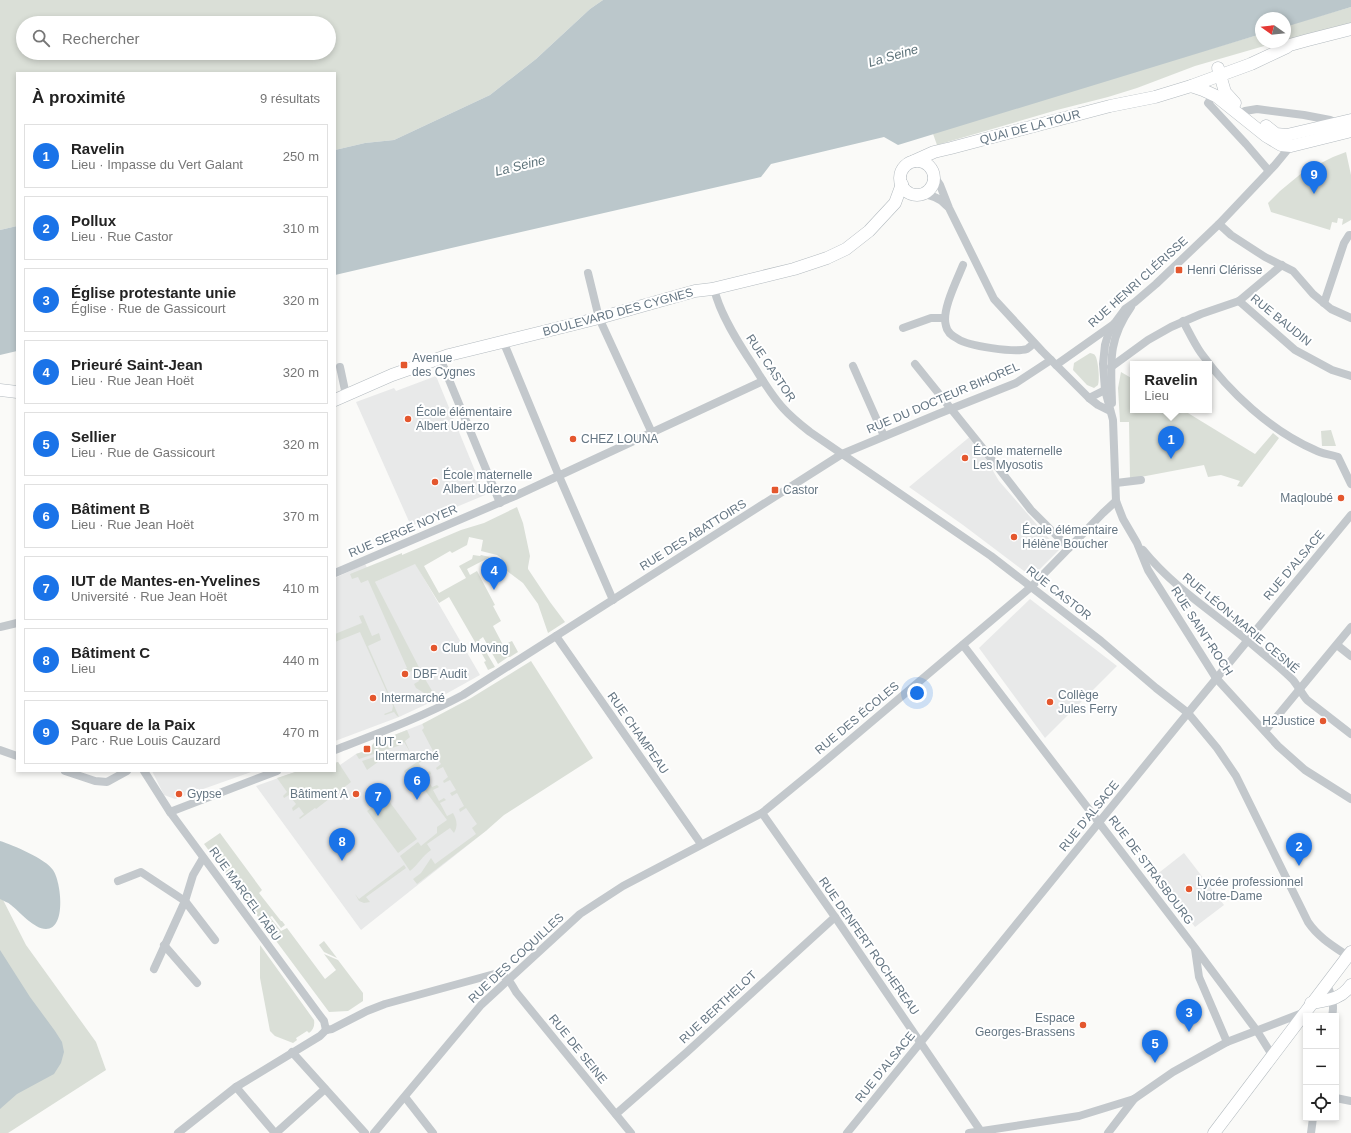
<!DOCTYPE html>
<html lang="fr">
<meta charset="utf-8">
<style>
:root{--surface:#fff;--page:#f6f6f6;--text:#222;--muted:#767676;--line:#e0e0e0;--accent:#1a73e8}
body{margin:0;font-family:Helvetica,sans-serif;background:var(--page);color:var(--text)}
.controls{position:absolute;right:12px;bottom:12px;display:grid;overflow:hidden;border-radius:0px;box-shadow:0 2px 6px #0003}
.controls button{width:36px;height:36px;display:grid;place-items:center;padding:0;border:0;border-bottom:1px solid var(--line);background:var(--surface);color:var(--text);font:20px sans-serif}
.compass{position:absolute;left:1255px;top:12px;width:36px;height:36px;border-radius:50%;background:var(--surface);box-shadow:0 2px 6px #0003;rotate:285deg}
.you{position:absolute;left:917px;top:693px;width:14px;height:14px;margin:-10px;border:3px solid #fff;border-radius:50%;background:#1a73e8;box-shadow:0 0 0 6px #1a73e833}
.badge{display:grid;place-items:center;width:26px;height:26px;border-radius:50%;background:var(--accent);color:#fff;font-size:13px;font-weight:700}
.pin{position:absolute;translate:-50% -33px;filter:drop-shadow(0 1px 2px #0008)}
.pin::after{content:'';position:absolute;top:21px;width:14px;height:12px;background:inherit;clip-path:polygon(0 0,100% 0,50% 100%)}
.popup{position:absolute;left:1130px;top:361px;width:82px;height:52px;box-sizing:border-box;display:grid;place-content:center;border-radius:0px;background:var(--surface);filter:drop-shadow(0 1px 3px #0005);font-size:13px;white-space:nowrap;color:var(--muted)}
.popup b{font-size:15px;color:var(--text)}
.popup::after{content:'';position:absolute;left:50%;top:100%;margin-left:-8px;border:8px solid transparent;border-top-color:var(--surface)}
.list{margin:0;padding:0;list-style:none}
h2{display:flex;justify-content:space-between;align-items:center;height:52px;margin:0;padding:0 16px;font-size:17px}
h2 small{font-size:13px;font-weight:400;color:var(--muted)}
.list li{display:grid;grid-template-columns:26px 1fr auto;gap:12px;align-items:center;box-sizing:border-box;height:64px;margin:0 8px 8px;padding:0 8px;border:1px solid var(--line);border-radius:0px}
.list b{display:block;font-size:15px;white-space:nowrap}
.list p{margin:0;font-size:13px;white-space:nowrap;color:var(--muted)}
.list em{font-size:13px;font-style:normal;color:var(--muted)}
.icon{flex:none;width:22px;height:22px;fill:none;stroke:currentColor;stroke-width:2;stroke-linecap:round;stroke-linejoin:round}
.map{position:relative;flex:none;width:1351px;height:1133px;overflow:hidden}
.search{position:absolute;background:var(--surface);box-shadow:0 2px 6px #0003;left:16px;top:16px;width:320px;height:44px;display:flex;align-items:center;gap:10px;box-sizing:border-box;padding:0 14px;border-radius:22px;color:var(--muted);font-size:15px}
.panel{position:absolute;background:var(--surface);box-shadow:0 2px 6px #0003;left:16px;top:72px;width:320px;height:700px;border-radius:0px}
.map>svg:first-child{display:block}
.built{fill:#e8e9e9}
.green{fill:#dadfd7;fill-rule:evenodd}
.water{fill:#bbc7cb}
.lines{fill:none;stroke-linecap:round;stroke-linejoin:round}
.secondary-casing{stroke:#b3babf;stroke-width:13}
.minor{stroke:#c3c8cc;stroke-width:8}
.secondary{stroke:#fff;stroke-width:12}
.poi-dot{fill:#e4572e;stroke:#fff;stroke-width:1.5}
.labels{text-anchor:middle;stroke-width:4;stroke-linejoin:round;paint-order:stroke}
.street-label{font-size:12px;fill:#657683;stroke:#fff}
.poi-label{font-size:12px;fill:#657683;stroke:#fff;text-anchor:start}
.water-label{font-size:13px;font-style:italic;fill:#60757c;stroke:#fff}
</style>
<div class="map">
<svg width="1351" height="1133" viewBox="0 0 1351 1133">
<rect width="100%" height="100%" fill="#fafaf8"/>
<g class="built">
<polygon points="436,376 485,495 411,526 356,402 394,388 396,391"/>
<polygon points="972,435 999,481 1059,550 1032,577 963,525 909,487"/>
<polygon points="415,563 480,675 435,700 431,698 427,704 399,717 335,741 335,578 365,564 375,582"/>
<polygon points="1030,599 1117,666 1045,738 979,648"/>
<polygon points="422,724 467,803 487,830 361,930 256,786 298,771 335,771 335,763 338,762 340,765 356,754 368,750 374,743"/>
<polygon points="152,771 254,771 175,799 164,795"/>
<polygon points="1184,853 1224,905 1195,927 1160,880 1151,879"/>
</g>
<g class="green">
<path d="M 0,0 L 603,0 L 590,9 L 536,59 L 490,95 L 394,140 L 365,143 L 335,150 L 335,73 L 17,73 L 17,226 L 0,230 ZM 23,23 L 329,23 L 329,53 L 23,53 Z"/>
<polygon points="1351,7 1351,23 1285,40 1285,26"/>
<polygon points="1261,34 1261,42 1278,42 1195,66 1137,88 1108,97 1057,110 937,145 932,131"/>
<polygon points="1346,152 1351,175 1351,220 1342,225 1343,219 1338,218 1337,223 1332,222 1330,230 1271,212 1268,203 1280,191 1303,172 1333,157"/>
<path d="M 1090,353 C 1093,354 1094,353 1096,357 C 1098,362 1100,379 1098,385 L 1094,388 L 1087,385 L 1073,370 L 1074,363 Z"/>
<polygon points="1121,372 1133,379 1133,410 1183,410 1255,454 1273,433 1279,438 1242,487 1237,486 1240,481 1221,475 1208,477 1204,465 1130,479 1129,422 1120,422 1118,388"/>
<polygon points="1331,430 1336,446 1322,446 1321,431"/>
<polygon points="517,507 523,523 530,556 528,567 528,569 550,602 565,622 548,633 538,604 523,583 507,571 501,558 497,555 481,551 483,540 469,537 467,545 452,553 450,551 424,566 439,593 466,578 459,566 472,559 473,555 480,556 481,555 490,557 467,569 470,575 477,571 495,605 493,606 501,621 493,626 503,645 512,641 518,652 510,657 508,657 498,664 483,637 479,640 495,667 488,670 484,662 486,661 449,597 439,603 415,564 375,582 425,679 437,699 435,700 416,688 414,684 419,681 414,670 407,673 405,669 407,668 368,580 361,583 358,577 352,579 350,574 402,553 402,555 461,530 484,523"/>
<polygon points="363,615 372,636 379,633 381,640 368,646 399,717 397,716 394,712 385,715 384,714 392,711 393,706 360,632 335,642 335,634 362,623 359,616"/>
<polygon points="531,661 593,758 504,815 487,830 417,884 413,879 421,873 431,858 435,864 476,834 472,828 477,824 466,808 460,812 459,809 464,806 457,793 452,796 450,793 456,790 450,780 444,783 443,781 448,777 443,767 437,770 436,768 441,764 435,754 430,757 428,755 433,751 422,730 424,728 422,724 471,698"/>
<polygon points="407,730 410,737 405,741 410,752 404,742 398,746 359,759 356,754 368,750 374,743"/>
<polygon points="393,751 367,770 362,761"/>
<path d="M 423,758 L 424,760 L 419,763 L 424,774 L 430,771 L 431,774 L 426,777 L 432,787 L 437,785 L 439,787 L 433,790 L 439,801 L 444,798 L 446,800 L 440,803 L 447,816 L 453,813 C 457,820 458,826 454,833 L 450,828 L 427,844 L 431,850 C 422,856 418,865 410,871 L 400,856 L 418,842 L 421,846 L 437,833 L 437,827 L 447,820 L 424,789 L 423,790 L 416,782 C 418,777 417,774 412,772 L 405,773 L 404,771 Z"/>
<polygon points="338,762 351,782 316,809 315,808 300,819 299,818 304,814 299,807 293,811 292,808 296,804 289,795 284,798 283,796 287,792 277,778 298,771 335,771 335,763"/>
<polygon points="386,797 417,839 398,853 367,811"/>
<polygon points="220,833 262,890 259,893 281,921 282,921 285,925 281,928 272,916 270,917 281,931 287,928 325,979 336,970 324,954 338,960 363,993 363,1001 348,1011 329,1012 204,844"/>
<polygon points="404,865 406,868 366,897 370,902 364,903 359,901 355,894 359,899"/>
<polygon points="0,894 26,945 96,1042 106,1070 8,1133 0,1133"/>
<polygon points="324,941 337,958 324,952 319,945"/>
<path d="M 260,945 L 314,1020 C 315,1026 313,1030 309,1033 L 307,1031 L 296,1038 L 297,1040 L 293,1043 L 275,1036 L 270,1031 L 260,978 Z"/>
</g>
<g class="water">
<polygon points="603,0 1351,0 1351,7 1285,27 1285,18 1261,18 1261,34 898,145 884,137 771,164 761,177 460,246 335,275 335,150 365,143 394,140 490,95 536,59 590,9"/>
<polygon points="17,226 17,351 0,355 0,230"/>
<path d="M 0,841 C 13,845 46,859 53,870 C 61,881 67,929 46,929 C 34,929 20,912 11,905 C 8,902 3,901 0,899 Z"/>
<polygon points="0,950 30,997 55,1031 62,1042 64,1052 61,1063 54,1074 17,1094 0,1109"/>
</g>
<g class="lines">
<defs>
<g id="secondary">
<polyline points="1279,48 1308,40 1351,29"/>
<polyline points="1218,68 1225,92 1235,103"/>
<polyline points="1191,86 1203,90 1216,96 1266,136 1281,145 1291,146 1351,131"/>
<polyline points="1266,126 1276,134 1287,135 1351,120"/>
<polyline points="914,161 934,152 951,148 1110,106 1155,97 1191,86 1251,64 1287,47"/>
<circle cx="917" cy="178" r="17"/>
<polyline points="0,390 17,392"/>
<polyline points="335,400 392,375 449,355 599,318 695,291 712,289 794,269 827,258 846,249 869,231 895,203 902,184"/>
<path d="M 1311,1003 C 1328,1000 1340,1000 1351,985"/>
<polyline points="1214,1133 1351,952"/>
</g>
</defs>
<use href="#secondary" class="secondary-casing"/>
<g class="minor">
<polyline points="1215,93 1208,103 1246,144 1269,171"/>
<polyline points="1245,111 1257,109 1304,115 1330,120 1337,123"/>
<polyline points="934,176 940,185 949,208 994,299 1042,351 1089,398 1098,405 1110,411"/>
<path d="M 921,194 C 931,195 941,198 947,206"/>
<polyline points="1219,224 1231,235 1265,257 1293,271 1313,294 1331,309 1351,318"/>
<path d="M 963,265 C 957,280 941,311 946,326 C 947,332 952,336 958,339 C 968,346 1015,353 1027,349 C 1030,347 1032,345 1034,343"/>
<polyline points="588,273 599,318 652,433"/>
<path d="M 714,288 C 719,313 739,344 753,365 C 762,379 771,395 783,408 C 791,417 801,425 810,432 L 991,556 L 1101,641 L 1156,688 L 1188,713 L 1217,748 L 1236,776 L 1308,922 C 1318,937 1333,946 1348,956"/>
<polyline points="1239,301 1295,350 1332,370 1351,376"/>
<polyline points="1324,303 1344,243 1349,235 1351,235"/>
<path d="M 1183,321 C 1189,332 1194,343 1201,353 C 1229,392 1271,431 1315,450 C 1322,454 1330,454 1338,457 L 1351,484"/>
<polyline points="1114,324 1108,335 1105,345 1103,364 1105,390 1113,420 1116,501 1123,519 1137,543 1148,570 1216,678 1278,746 1305,770 1351,799"/>
<polyline points="903,328 931,318 944,318"/>
<polyline points="503,341 559,476 613,600"/>
<polyline points="440,358 500,503"/>
<polyline points="915,364 989,456 1031,510 1069,548"/>
<polyline points="1056,365 1114,324 1125,309 1135,302 1156,284 1219,224 1275,165 1293,143"/>
<polyline points="853,366 884,436"/>
<polyline points="340,367 346,395"/>
<polyline points="1111,367 1148,340 1171,327 1201,314 1239,301 1282,265"/>
<polyline points="1089,398 1109,388"/>
<path d="M 1112,403 C 1111,364 1107,341 1131,307"/>
<polyline points="1116,483 1141,480"/>
<path d="M 1143,550 C 1172,586 1211,611 1247,640 C 1262,653 1279,666 1293,680 C 1298,686 1302,694 1307,700 L 1351,734"/>
<polyline points="335,573 515,496 763,381"/>
<polyline points="0,627 17,623"/>
<polyline points="556,636 701,844"/>
<polyline points="963,645 1195,948 1257,1031 1272,1055"/>
<polyline points="1337,645 1351,656"/>
<polyline points="1265,731 1351,627"/>
<polyline points="0,750 17,756"/>
<path d="M 335,750 C 379,733 422,717 463,695 L 842,454 L 938,414 L 1016,383 L 1051,360"/>
<polyline points="65,771 95,781 107,782 127,771"/>
<polyline points="144,771 170,812 318,1013 324,1021 326,1030"/>
<polyline points="170,812 277,771"/>
<polyline points="762,813 835,917 982,1133"/>
<polyline points="118,881 141,872 185,901 215,940"/>
<polyline points="164,945 197,983"/>
<polyline points="1195,949 1199,977 1227,1042"/>
<polyline points="154,969 185,901 193,875 203,858"/>
<path d="M 1327,984 C 1331,995 1335,1004 1332,1016"/>
<path d="M 326,1030 L 332,1029 L 367,1011 L 385,1004 L 498,973 C 508,977 511,983 516,992 L 631,1133"/>
<polyline points="292,1052 365,1133"/>
<polyline points="236,1087 275,1133"/>
<polyline points="405,1097 433,1133"/>
<polyline points="1336,1098 1351,1101"/>
<polyline points="616,1114 687,1052 835,917"/>
<polyline points="178,1133 236,1087 320,1036 326,1030"/>
<polyline points="276,1133 325,1089"/>
<polyline points="374,1133 481,1005 580,914 623,886 762,813 818,767 1031,587 1103,513 1116,501"/>
<polyline points="847,1133 1178,725 1351,515"/>
<polyline points="969,1133 1079,1116 1134,1099 1173,1072 1227,1042 1305,1012"/>
<polyline points="1108,1133 1134,1099"/>
<polyline points="1311,1133 1313,1118"/>
</g>
<use href="#secondary" class="secondary"/>
</g>
<g class="poi-dot">
<rect x="1175" y="266" width="8" height="8" rx="2"/>
<rect x="400" y="361" width="8" height="8" rx="2"/>
<circle cx="408" cy="419" r="4"/>
<circle cx="573" cy="439" r="4"/>
<circle cx="965" cy="458" r="4"/>
<circle cx="435" cy="482" r="4"/>
<rect x="771" y="486" width="8" height="8" rx="2"/>
<circle cx="1341" cy="498" r="4"/>
<circle cx="1014" cy="537" r="4"/>
<circle cx="434" cy="648" r="4"/>
<circle cx="405" cy="674" r="4"/>
<circle cx="373" cy="698" r="4"/>
<circle cx="1050" cy="702" r="4"/>
<circle cx="1323" cy="721" r="4"/>
<rect x="363" y="745" width="8" height="8" rx="2"/>
<circle cx="179" cy="794" r="4"/>
<circle cx="356" cy="794" r="4"/>
<circle cx="1189" cy="889" r="4"/>
<circle cx="1083" cy="1025" r="4"/>
</g>
<g class="labels">
<g class="street-label">
<text transform="translate(1030 127) rotate(-15)" y="4">QUAI DE LA TOUR</text>
<text transform="translate(1138 282) rotate(-42)" y="4">RUE HENRI CLÉRISSE</text>
<text transform="translate(618 312) rotate(-15)" y="4">BOULEVARD DES CYGNES</text>
<text transform="translate(1281 320) rotate(39)" y="4">RUE BAUDIN</text>
<text transform="translate(771 368) rotate(56)" y="4">RUE CASTOR</text>
<text transform="translate(943 398) rotate(-23)" y="4">RUE DU DOCTEUR BIHOREL</text>
<text transform="translate(403 531) rotate(-23)" y="4">RUE SERGE NOYER</text>
<text transform="translate(693 535) rotate(-32)" y="4">RUE DES ABATTOIRS</text>
<text transform="translate(1294 565) rotate(-50)" y="4">RUE D'ALSACE</text>
<text transform="translate(1059 593) rotate(38)" y="4">RUE CASTOR</text>
<text transform="translate(1241 623) rotate(40)" y="4">RUE LÉON-MARIE CESNÉ</text>
<text transform="translate(1202 631) rotate(57)" y="4">RUE SAINT-ROCH</text>
<text transform="translate(857 718) rotate(-40)" y="4">RUE DES ÉCOLES</text>
<text transform="translate(638 733) rotate(55)" y="4">RUE CHAMPEAU</text>
<text transform="translate(1089 816) rotate(-51)" y="4">RUE D'ALSACE</text>
<text transform="translate(1151 870) rotate(53)" y="4">RUE DE STRASBOURG</text>
<text transform="translate(245 894) rotate(54)" y="4">RUE MARCEL TABU</text>
<text transform="translate(869 946) rotate(55)" y="4">RUE DENFERT ROCHEREAU</text>
<text transform="translate(516 958) rotate(-43)" y="4">RUE DES COQUILLES</text>
<text transform="translate(718 1007) rotate(-43)" y="4">RUE BERTHELOT</text>
<text transform="translate(578 1049) rotate(51)" y="4">RUE DE SEINE</text>
<text transform="translate(885 1067) rotate(-51)" y="4">RUE D'ALSACE</text>
</g>
<g class="poi-label">
<text x="1187" y="274">Henri Clérisse</text>
<text x="412" y="362">Avenue<tspan x="412" dy="14">des Cygnes</tspan></text>
<text x="416" y="416">École élémentaire<tspan x="416" dy="14">Albert Uderzo</tspan></text>
<text x="581" y="443">CHEZ LOUNA</text>
<text x="973" y="455">École maternelle<tspan x="973" dy="14">Les Myosotis</tspan></text>
<text x="443" y="479">École maternelle<tspan x="443" dy="14">Albert Uderzo</tspan></text>
<text x="783" y="494">Castor</text>
<text x="1333" y="502" text-anchor="end">Maqloubé</text>
<text x="1022" y="534">École élémentaire<tspan x="1022" dy="14">Hélène Boucher</tspan></text>
<text x="442" y="652">Club Moving</text>
<text x="413" y="678">DBF Audit</text>
<text x="1058" y="699">Collège<tspan x="1058" dy="14">Jules Ferry</tspan></text>
<text x="381" y="702">Intermarché</text>
<text x="1315" y="725" text-anchor="end">H2Justice</text>
<text x="375" y="746">IUT -<tspan x="375" dy="14">Intermarché</tspan></text>
<text x="187" y="798">Gypse</text>
<text x="348" y="798" text-anchor="end">Bâtiment A</text>
<text x="1197" y="886">Lycée professionnel<tspan x="1197" dy="14">Notre-Dame</tspan></text>
<text x="1075" y="1022" text-anchor="end">Espace<tspan x="1075" dy="14">Georges-Brassens</tspan></text>
</g>
<g class="water-label">
<text transform="translate(893 55) rotate(-16)" y="5">La Seine</text>
<text transform="translate(520 165) rotate(-14)" y="5">La Seine</text>
</g>
</g>
</svg>
<div class="controls">
<button>+</button>
<button>−</button>
<button><svg class="icon" aria-label="locate" viewBox="0 0 24 24"><circle cx="12" cy="12" r="6"/><path d="M12 2v4M12 18v4M2 12h4M18 12h4"/></svg></button>
</div>
<svg class="compass" viewBox="-18 -18 36 36"><path d="M0-13l5 13h-10z" fill="#e53935"/><path d="M0 13l5-13h-10z" fill="#767676"/></svg>
<div class="you"></div>
<div class="pin badge" style="left:1171px;top:459px">1</div>
<div class="popup"><b>Ravelin</b>Lieu</div>
<div class="pin badge" style="left:1299px;top:866px">2</div>
<div class="pin badge" style="left:1189px;top:1032px">3</div>
<div class="pin badge" style="left:494px;top:590px">4</div>
<div class="pin badge" style="left:1155px;top:1063px">5</div>
<div class="pin badge" style="left:417px;top:800px">6</div>
<div class="pin badge" style="left:378px;top:816px">7</div>
<div class="pin badge" style="left:342px;top:861px">8</div>
<div class="pin badge" style="left:1314px;top:194px">9</div>
<div class="search"><svg class="icon" aria-label="search" viewBox="0 0 24 24"><circle cx="10" cy="10" r="6"/><path d="M15 15l6 6"/></svg>Rechercher</div>
<section class="panel">
<h2>À proximité<small>9 résultats</small></h2>
<ul class="list">
<li><span class="badge">1</span><div><b>Ravelin</b><p>Lieu · Impasse du Vert Galant</p></div><em>250 m</em></li>
<li><span class="badge">2</span><div><b>Pollux</b><p>Lieu · Rue Castor</p></div><em>310 m</em></li>
<li><span class="badge">3</span><div><b>Église protestante unie</b><p>Église · Rue de Gassicourt</p></div><em>320 m</em></li>
<li><span class="badge">4</span><div><b>Prieuré Saint-Jean</b><p>Lieu · Rue Jean Hoët</p></div><em>320 m</em></li>
<li><span class="badge">5</span><div><b>Sellier</b><p>Lieu · Rue de Gassicourt</p></div><em>320 m</em></li>
<li><span class="badge">6</span><div><b>Bâtiment B</b><p>Lieu · Rue Jean Hoët</p></div><em>370 m</em></li>
<li><span class="badge">7</span><div><b>IUT de Mantes-en-Yvelines</b><p>Université · Rue Jean Hoët</p></div><em>410 m</em></li>
<li><span class="badge">8</span><div><b>Bâtiment C</b><p>Lieu</p></div><em>440 m</em></li>
<li><span class="badge">9</span><div><b>Square de la Paix</b><p>Parc · Rue Louis Cauzard</p></div><em>470 m</em></li>
</ul>
</section>
</div>
